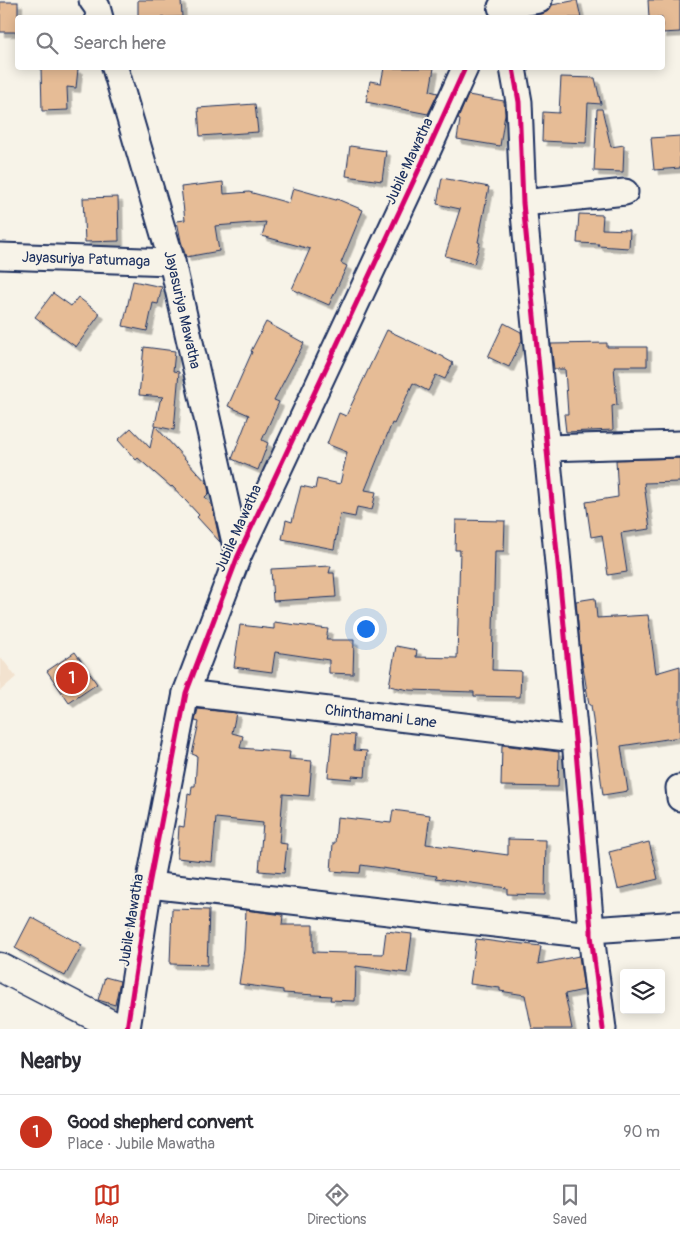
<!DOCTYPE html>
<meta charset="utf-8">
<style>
:root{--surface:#fff;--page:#f7f7f7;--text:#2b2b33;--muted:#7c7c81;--line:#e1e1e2;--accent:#c8321e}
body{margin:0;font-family:Pangolin,sans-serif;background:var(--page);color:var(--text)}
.controls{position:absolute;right:15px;bottom:15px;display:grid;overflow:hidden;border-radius:5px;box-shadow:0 2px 12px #0003}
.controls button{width:45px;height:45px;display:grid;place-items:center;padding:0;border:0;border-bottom:1px solid var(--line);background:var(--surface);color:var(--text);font:25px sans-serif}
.you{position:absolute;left:365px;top:628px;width:18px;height:18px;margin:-12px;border:4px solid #fff;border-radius:50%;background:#1a73e8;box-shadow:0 0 0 8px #1a73e833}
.badge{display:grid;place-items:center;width:32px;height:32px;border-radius:50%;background:var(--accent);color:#fff;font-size:16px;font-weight:700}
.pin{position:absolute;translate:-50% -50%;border:2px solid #fff;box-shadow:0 1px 5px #0006}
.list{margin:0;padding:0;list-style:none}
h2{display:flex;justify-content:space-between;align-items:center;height:65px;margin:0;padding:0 20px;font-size:21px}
h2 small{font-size:16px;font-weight:400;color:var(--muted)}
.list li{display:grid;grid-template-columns:32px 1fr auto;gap:15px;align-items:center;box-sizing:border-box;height:75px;padding:0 20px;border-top:1px solid var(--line)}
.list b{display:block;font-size:19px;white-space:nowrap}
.list p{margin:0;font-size:16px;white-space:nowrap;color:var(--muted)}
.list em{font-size:16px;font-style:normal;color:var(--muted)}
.icon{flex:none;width:28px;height:28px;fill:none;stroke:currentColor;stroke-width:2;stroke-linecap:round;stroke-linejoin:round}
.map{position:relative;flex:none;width:680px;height:1029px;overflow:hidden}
.search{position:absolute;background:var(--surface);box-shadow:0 2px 12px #0003;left:15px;right:15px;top:15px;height:55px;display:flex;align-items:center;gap:12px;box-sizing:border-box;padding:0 18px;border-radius:5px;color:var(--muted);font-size:19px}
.sheet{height:140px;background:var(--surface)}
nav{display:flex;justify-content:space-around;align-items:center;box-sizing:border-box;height:70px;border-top:1px solid var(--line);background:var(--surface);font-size:14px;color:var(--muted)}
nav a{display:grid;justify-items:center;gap:2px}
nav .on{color:var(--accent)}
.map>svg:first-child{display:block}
.built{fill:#f2e2cf}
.building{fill:#e6bc96;stroke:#1b2f5e;filter:url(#shadow)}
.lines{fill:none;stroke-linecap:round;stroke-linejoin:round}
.minor-casing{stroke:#1b2f5e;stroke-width:29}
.tertiary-casing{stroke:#1b2f5e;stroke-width:31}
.minor{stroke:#f7f3e8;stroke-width:25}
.tertiary{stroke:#f7f3e8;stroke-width:28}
.cycleway-casing{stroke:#f7f3e8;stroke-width:8}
.cycleway{stroke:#d6006c;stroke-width:5}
.labels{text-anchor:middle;stroke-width:4;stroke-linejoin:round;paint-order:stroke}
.street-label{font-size:15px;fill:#1b2f5e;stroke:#f7f3e8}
</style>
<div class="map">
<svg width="680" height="1029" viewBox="0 0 680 1029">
<defs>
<filter id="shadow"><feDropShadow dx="4.5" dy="4.5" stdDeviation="0" flood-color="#0004"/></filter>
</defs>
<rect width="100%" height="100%" fill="#f7f3e8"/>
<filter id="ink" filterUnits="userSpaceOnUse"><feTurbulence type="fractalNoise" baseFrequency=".02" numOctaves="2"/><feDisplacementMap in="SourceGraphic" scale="10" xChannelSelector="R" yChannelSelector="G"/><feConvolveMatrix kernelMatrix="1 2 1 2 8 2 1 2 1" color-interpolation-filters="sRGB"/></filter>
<g filter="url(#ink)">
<polygon class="built" points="0,656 16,677 0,691"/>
<g class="building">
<polygon points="138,0 181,0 182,17 138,18"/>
<polygon points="577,0 581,18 530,18 530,16 542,14 548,11 552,5"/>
<polygon points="648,0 680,0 680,32 662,33 662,18 649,18"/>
<rect x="0" y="2" width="18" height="30"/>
<polygon points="41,68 62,68 78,69 76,88 67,87 68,110 42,111"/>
<polygon points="384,68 434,68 430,91 438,93 428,114 366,102 370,81 381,83"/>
<polygon points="561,77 595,78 601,104 588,103 586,143 542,141 543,112 559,113"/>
<polygon points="468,95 504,101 505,114 500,146 457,139 460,120 458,119"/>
<polygon points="255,104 258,132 200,136 198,108"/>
<polygon points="597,109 602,109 611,147 624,145 623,172 594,171"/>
<polygon points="680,136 680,168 654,170 651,138"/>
<polygon points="350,146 386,151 382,181 346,176"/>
<polygon points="442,178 489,187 478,242 480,243 474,264 445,256 460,209 437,204"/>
<polygon points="223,182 224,194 249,192 289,203 293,188 336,200 337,199 363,210 341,263 347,266 329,305 292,289 310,249 262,236 266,222 215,226 219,251 186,257 181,241 177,221 185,220 181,187"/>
<polygon points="118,197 119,241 85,242 83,198"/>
<polygon points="579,214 603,215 602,229 630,230 629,248 598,246 599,244 577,243"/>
<polygon points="133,281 162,287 158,304 153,303 147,331 123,326"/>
<polygon points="53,293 71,306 78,297 100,314 76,347 35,317"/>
<polygon points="266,322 304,343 274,400 279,402 262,440 268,443 258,470 232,459 249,415 228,406 252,352 251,351"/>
<polygon points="504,323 521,332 522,340 509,367 488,357"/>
<polygon points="387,330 444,357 444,358 453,363 445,379 436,375 428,391 413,383 394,424 392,423 365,490 376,492 372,510 357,507 355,517 340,514 334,549 282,539 286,520 292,522 301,486 315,489 317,479 340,484 347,452 327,444 339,413 346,416"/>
<polygon points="607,343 607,347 647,347 647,366 614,366 617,405 612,406 613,430 566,432 564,414 568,414 565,369 554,369 551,344"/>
<polygon points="144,347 175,351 173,371 179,372 174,430 155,426 207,483 209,493 205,497 212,506 220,542 197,517 199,515 172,486 171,487 138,458 136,460 118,440 131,428 150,448 160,401 164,397 139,395"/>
<polygon points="680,458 680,482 644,483 650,529 621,533 627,572 608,575 602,535 591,537 586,502 618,497 616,460"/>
<polygon points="456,520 505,521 504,551 495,551 492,670 521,671 520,697 474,696 474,692 409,690 389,686 396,646 417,650 416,657 457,658 460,550 455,550"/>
<polygon points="331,566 329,573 334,573 336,597 273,601 271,569"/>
<polygon points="595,598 597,618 648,615 656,673 680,666 680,737 621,746 628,791 603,795 591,705 589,705 580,647 576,601"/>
<polygon points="274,622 328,629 326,640 354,640 353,674 329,673 329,660 275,652 272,672 234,667 240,625 274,629"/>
<polygon points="75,652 97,684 69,703 47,671"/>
<polygon points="198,709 236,713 232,733 243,736 240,748 290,752 289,759 312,761 309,796 283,794 279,843 287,844 284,873 259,871 263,823 216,818 212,862 177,858 179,826 184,827 188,794 191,795 192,786 195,786 197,756 192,754 199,722 195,721"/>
<polygon points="332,733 355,735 354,750 367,751 365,777 352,776 352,779 328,777"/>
<polygon points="502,745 559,752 558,787 501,786"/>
<polygon points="393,810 430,815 426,844 508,855 508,839 546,840 545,895 507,894 507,888 436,878 437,876 361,865 360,873 331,871 333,843 335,843 337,817 391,823"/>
<polygon points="649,842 658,879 618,889 609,852"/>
<polygon points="172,909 209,910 207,965 170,964"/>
<polygon points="246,910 283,915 282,925 313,925 313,952 383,954 386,931 412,934 407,973 356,966 355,1001 330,1000 331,996 283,993 283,990 239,984 244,950"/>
<polygon points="31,917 82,945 65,976 15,948"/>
<polygon points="476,939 506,943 507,942 541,946 538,964 579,956 584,990 565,994 572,1029 532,1029 525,995 500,991 500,988 470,984"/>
<polygon points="105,977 120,981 115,1005 98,1000"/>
</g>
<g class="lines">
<defs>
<g id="minor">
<polyline points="92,0 97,7 100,18"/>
<polyline points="501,7 539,0"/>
<path id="s1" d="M 115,68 L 172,262 L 238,556"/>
<polyline points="513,68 519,102 523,203 575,739 591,930 591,935 603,1029"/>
<polyline points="523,203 625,192"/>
<path id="s2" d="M 0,256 L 172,262"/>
<polyline points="547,448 680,444"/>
<path id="s3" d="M 186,693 L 575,739"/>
<polyline points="679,788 680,798"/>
<polyline points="149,885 591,935"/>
<polyline points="591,930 680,924"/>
<polyline points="127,1029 149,885 186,693 238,556 422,163 465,68"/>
</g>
<polyline id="tertiary" points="0,967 120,1029"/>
</defs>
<use href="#minor" class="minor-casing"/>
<use href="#tertiary" class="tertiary-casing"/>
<use href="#minor" class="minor"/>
<use href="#tertiary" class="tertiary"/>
<defs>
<g id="cycleway">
<polyline points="513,68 519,102 523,203 575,739 591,930 591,935 603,1029"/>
<polyline points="127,1029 149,885 186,693 238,556 422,163 465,68"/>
</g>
</defs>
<use href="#cycleway" class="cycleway-casing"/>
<use href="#cycleway" class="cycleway"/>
</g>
</g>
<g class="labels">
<g class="street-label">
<text transform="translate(409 161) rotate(-65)" y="5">Jubile Mawatha</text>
<text dy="5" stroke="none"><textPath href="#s2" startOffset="86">Jayasuriya Patumaga</textPath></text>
<text dy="5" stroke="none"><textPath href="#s1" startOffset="251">Jayasuriya Mawatha</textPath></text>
<text transform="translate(238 528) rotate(-66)" y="5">Jubile Mawatha</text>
<text dy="5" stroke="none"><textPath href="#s3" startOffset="196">Chinthamani Lane</textPath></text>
<text transform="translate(131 920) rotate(-81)" y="5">Jubile Mawatha</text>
</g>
</g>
</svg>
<div class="controls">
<button><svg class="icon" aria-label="layers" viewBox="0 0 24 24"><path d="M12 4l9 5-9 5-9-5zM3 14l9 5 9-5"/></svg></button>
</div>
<div class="you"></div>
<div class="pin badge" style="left:72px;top:678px">1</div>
<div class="search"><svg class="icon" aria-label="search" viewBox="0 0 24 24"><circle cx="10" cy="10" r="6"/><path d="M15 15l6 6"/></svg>Search here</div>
</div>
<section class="sheet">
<h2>Nearby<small></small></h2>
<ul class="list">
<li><span class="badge">1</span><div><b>Good shepherd convent</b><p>Place · Jubile Mawatha</p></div><em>90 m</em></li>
</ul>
</section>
<nav>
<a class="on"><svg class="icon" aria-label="map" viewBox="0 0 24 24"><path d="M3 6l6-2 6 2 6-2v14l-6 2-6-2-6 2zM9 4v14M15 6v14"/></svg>Map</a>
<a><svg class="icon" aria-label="directions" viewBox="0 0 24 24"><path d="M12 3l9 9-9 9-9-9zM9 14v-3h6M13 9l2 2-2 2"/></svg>Directions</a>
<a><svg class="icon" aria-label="saved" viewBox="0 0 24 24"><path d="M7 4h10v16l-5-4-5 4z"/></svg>Saved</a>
</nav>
